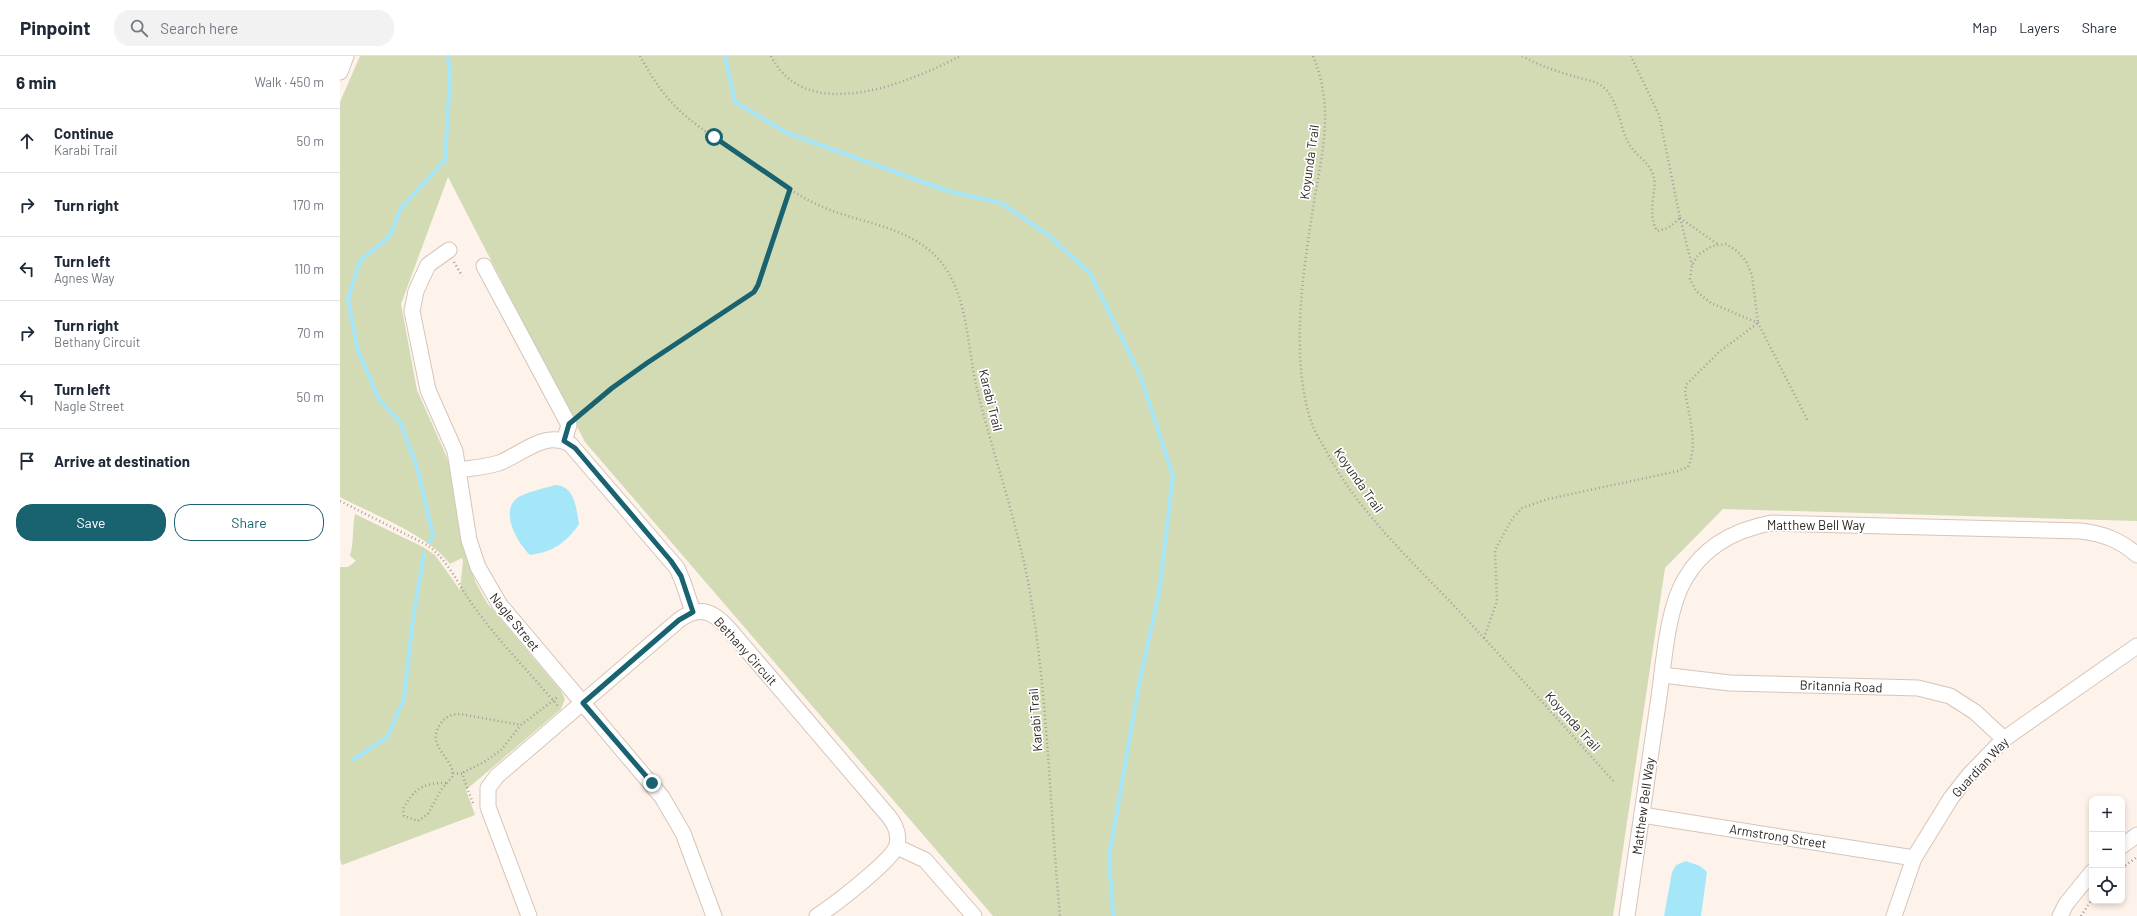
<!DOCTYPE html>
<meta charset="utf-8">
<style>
:root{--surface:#fff;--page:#f2f2f3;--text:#1f2937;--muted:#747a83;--line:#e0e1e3;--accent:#196270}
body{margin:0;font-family:Barlow,sans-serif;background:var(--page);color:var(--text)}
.controls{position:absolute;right:12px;bottom:12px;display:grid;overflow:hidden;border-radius:8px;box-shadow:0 2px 6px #0003}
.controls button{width:36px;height:36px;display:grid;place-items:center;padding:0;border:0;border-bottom:1px solid var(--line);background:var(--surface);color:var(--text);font:20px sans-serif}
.stop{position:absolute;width:12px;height:12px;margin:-9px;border:3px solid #196270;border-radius:50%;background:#fff}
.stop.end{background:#196270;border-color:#fff;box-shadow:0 1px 4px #0008}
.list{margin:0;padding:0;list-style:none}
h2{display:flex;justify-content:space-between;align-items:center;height:52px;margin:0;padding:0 16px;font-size:17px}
h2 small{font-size:13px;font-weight:400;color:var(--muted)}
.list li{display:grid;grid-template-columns:26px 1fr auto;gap:12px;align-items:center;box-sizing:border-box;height:64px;padding:0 16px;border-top:1px solid var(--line)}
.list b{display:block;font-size:15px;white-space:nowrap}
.list p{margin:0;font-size:13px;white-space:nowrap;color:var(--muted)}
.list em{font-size:13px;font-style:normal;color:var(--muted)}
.actions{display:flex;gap:8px;padding:12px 16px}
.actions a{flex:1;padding:9px 0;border:1px solid var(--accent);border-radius:16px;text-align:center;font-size:14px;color:var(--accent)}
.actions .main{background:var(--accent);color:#fff}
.icon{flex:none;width:22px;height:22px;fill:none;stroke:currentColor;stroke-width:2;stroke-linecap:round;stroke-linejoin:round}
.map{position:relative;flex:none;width:1797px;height:860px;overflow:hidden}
header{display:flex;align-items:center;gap:24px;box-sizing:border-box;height:56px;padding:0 20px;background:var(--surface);border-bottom:1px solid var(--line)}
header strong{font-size:19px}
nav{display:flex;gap:22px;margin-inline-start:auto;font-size:14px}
.search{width:280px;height:36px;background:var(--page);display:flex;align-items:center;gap:10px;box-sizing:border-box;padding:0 14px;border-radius:16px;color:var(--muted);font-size:15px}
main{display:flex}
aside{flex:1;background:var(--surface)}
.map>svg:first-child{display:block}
.green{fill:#d3dbb5}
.water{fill:#a6e6f9}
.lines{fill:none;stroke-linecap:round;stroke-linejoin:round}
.stream{stroke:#a6e6f9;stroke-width:4}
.minor-casing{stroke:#d5c5b9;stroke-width:17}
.path{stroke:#a69e98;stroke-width:2.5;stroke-dasharray:1 3;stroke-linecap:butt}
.minor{stroke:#fff;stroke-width:15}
.route{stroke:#196270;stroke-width:5}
.labels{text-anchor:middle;stroke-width:3.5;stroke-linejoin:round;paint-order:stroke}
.street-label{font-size:13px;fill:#2e2824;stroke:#fff}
</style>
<header>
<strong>Pinpoint</strong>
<div class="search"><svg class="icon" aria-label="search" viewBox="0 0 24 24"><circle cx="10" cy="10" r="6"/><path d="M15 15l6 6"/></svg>Search here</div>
<nav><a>Map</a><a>Layers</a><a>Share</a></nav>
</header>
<main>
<aside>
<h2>6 min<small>Walk · 450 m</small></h2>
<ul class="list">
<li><svg class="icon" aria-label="ahead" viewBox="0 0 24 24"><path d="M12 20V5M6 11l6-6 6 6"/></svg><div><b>Continue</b><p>Karabi Trail</p></div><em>50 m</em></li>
<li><svg class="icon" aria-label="right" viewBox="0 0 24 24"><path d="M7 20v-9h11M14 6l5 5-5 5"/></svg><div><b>Turn right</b></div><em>170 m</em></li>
<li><svg class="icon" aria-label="left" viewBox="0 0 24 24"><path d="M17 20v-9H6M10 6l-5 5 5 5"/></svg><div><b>Turn left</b><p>Agnes Way</p></div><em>110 m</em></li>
<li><svg class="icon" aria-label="right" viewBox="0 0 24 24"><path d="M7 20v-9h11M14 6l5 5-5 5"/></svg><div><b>Turn right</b><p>Bethany Circuit</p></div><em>70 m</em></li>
<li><svg class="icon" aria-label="left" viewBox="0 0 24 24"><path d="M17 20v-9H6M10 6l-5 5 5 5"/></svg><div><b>Turn left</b><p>Nagle Street</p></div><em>50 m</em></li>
<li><svg class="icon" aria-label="arrive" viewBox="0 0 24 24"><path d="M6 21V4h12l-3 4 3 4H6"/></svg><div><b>Arrive at destination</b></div></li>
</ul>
<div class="actions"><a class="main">Save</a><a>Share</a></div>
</aside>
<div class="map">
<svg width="1797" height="860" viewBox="0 0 1797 860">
<rect width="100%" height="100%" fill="#fdf3eb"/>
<path class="green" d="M 20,0 L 1797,0 L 1797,465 L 1383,453 L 1325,512 L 1273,860 L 653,860 L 245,386 L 108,121 L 61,248 L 77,334 L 109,406 L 122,489 L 136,527 L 147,547 L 221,635 L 225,643 L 221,653 L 126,734 L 135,759 L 2,809 L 0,803 L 0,511 L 8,511 L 16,505 L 10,500 C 14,487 12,472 15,458 L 83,491 L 95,499 L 120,534 L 123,505 L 122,502 L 110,508 C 87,478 34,459 0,441 L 0,46 Z"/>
<g class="water">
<path d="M 215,429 C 235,430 236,451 239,468 C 226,487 213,496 190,499 C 178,487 160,457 176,443 C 182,437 206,432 215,429 Z"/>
<polygon points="1346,805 1360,810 1367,816 1361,860 1324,860 1332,816 1336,809"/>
</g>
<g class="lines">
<g class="stream">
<polyline points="385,0 395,46 447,77 608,135 661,147 707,178 750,217 800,319 833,420 819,537 800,623 769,801 773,860"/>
<polyline points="90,486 93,480 77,411 60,366 39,343 18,295 8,243 20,205 50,180 61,152 105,104 110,20 108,0"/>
<polyline points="13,704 47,681 64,643 73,562 84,498"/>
</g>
<defs>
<g id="minor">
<polyline points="0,16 6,0"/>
<polyline points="109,194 88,209 76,235 72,255 88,334 115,395 129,484 138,511 160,549 322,741 343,777 374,860"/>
<polyline points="144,210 229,369 224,385"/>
<path d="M 119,414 C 132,412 146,411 159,407 C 182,398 205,374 230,388 L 337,512 L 343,526 L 353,556"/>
<polyline points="1322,619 1390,627 1578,632 1610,640 1635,656 1664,683"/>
<polyline points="1302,759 1574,802"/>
<polyline points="1782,790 1797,779"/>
<polyline points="557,791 585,804 634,860"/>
<path d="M 189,860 L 148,751 L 148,732 L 157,720 L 339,564 C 360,549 373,555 389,573 L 545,756 C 553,765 560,775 557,789 C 553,804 493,850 477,860"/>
<path d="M 1287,860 C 1297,787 1308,714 1319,641 C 1324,606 1327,553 1345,523 C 1364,490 1394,474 1431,467 L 1741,475 C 1764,478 1780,484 1797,499"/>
<polyline points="1554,860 1574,802 1611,742 1629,719 1664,683 1797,590"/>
<polyline points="1720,860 1726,848 1752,816"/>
</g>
</defs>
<use href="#minor" class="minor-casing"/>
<g class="path">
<path d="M 300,0 C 311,20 323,39 340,55 C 360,73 385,89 408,104 C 434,123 462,144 493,155 C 525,167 561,171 589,194 C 628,226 626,284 636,329 C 653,400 679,470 691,542 C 708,647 710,754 720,860"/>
<path d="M 431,0 C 466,70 569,27 620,0"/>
<path d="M 973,0 C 994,51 983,93 974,146 C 968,186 961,226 960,268 C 959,300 961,338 972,368 C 975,376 980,384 984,391 C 1016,454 1070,503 1118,554 C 1171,611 1223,669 1275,727"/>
<path d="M 1182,0 C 1198,9 1215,15 1233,20 C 1241,23 1252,24 1259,28 C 1279,40 1278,69 1289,88 C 1295,98 1307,105 1312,116 C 1320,131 1305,153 1317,175 L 1328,172 L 1340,162 L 1319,59 L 1291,0"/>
<polyline points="1340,162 1352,209"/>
<polyline points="1340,162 1379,189"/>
<polyline points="114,206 122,220"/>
<polyline points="239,360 307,307 414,236 418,229 450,133"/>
<path d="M 0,445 L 87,489 C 109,504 119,531 135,552 C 160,587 190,617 218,650"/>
<path d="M 1144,582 L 1157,545 L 1155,494 L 1172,463 L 1182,452 L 1208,443 L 1338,415 L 1348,411 C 1359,388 1348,358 1345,334 L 1347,328 L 1379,296 L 1418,267 L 1412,219 L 1406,205 L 1397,195 L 1386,188 L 1372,190 L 1358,199 L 1352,209 L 1350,223 L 1356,235 L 1371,247 L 1418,267 L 1468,365"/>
<polyline points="113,717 123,718"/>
<path d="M 106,727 C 83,727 75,732 63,753 L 64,760 L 78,765 L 88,758 L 101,734 L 112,721 C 117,703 83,691 101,667 C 106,660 113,658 120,658 L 181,669"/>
<polyline points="133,747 123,721 124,716 144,706 161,694 181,669 219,640"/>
<polyline points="1782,812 1797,801"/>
<polyline points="1741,860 1752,843"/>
</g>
<use href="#minor" class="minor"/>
</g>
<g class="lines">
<polyline class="route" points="312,727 243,647 339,564 353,556 341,520 331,505 235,392 224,385 229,368 272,332 307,307 414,236 418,229 450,133 374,81"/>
</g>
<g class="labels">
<g class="street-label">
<text transform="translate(969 106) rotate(-82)" y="5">Koyunda Trail</text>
<text transform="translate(651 344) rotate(76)" y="5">Karabi Trail</text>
<text transform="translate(1019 424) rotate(55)" y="5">Koyunda Trail</text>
<text x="1476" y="474">Matthew Bell Way</text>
<text transform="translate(175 566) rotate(51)" y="5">Nagle Street</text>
<text transform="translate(406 595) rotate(48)" y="5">Bethany Circuit</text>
<text transform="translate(1501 630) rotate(2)" y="5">Britannia Road</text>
<text transform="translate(695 664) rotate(-94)" y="5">Karabi Trail</text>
<text transform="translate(1233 665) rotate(48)" y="5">Koyunda Trail</text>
<text transform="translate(1640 711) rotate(-47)" y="5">Guardian Way</text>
<text transform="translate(1303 750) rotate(-82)" y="5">Matthew Bell Way</text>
<text transform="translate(1438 780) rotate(9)" y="5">Armstrong Street</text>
</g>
</g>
</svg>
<div class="controls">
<button>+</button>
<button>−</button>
<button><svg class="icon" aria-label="locate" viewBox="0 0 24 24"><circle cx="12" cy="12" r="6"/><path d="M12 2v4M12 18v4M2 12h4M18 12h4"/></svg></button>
</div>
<div class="stop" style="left:374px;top:81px"></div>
<div class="stop end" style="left:312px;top:727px"></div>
</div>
</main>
